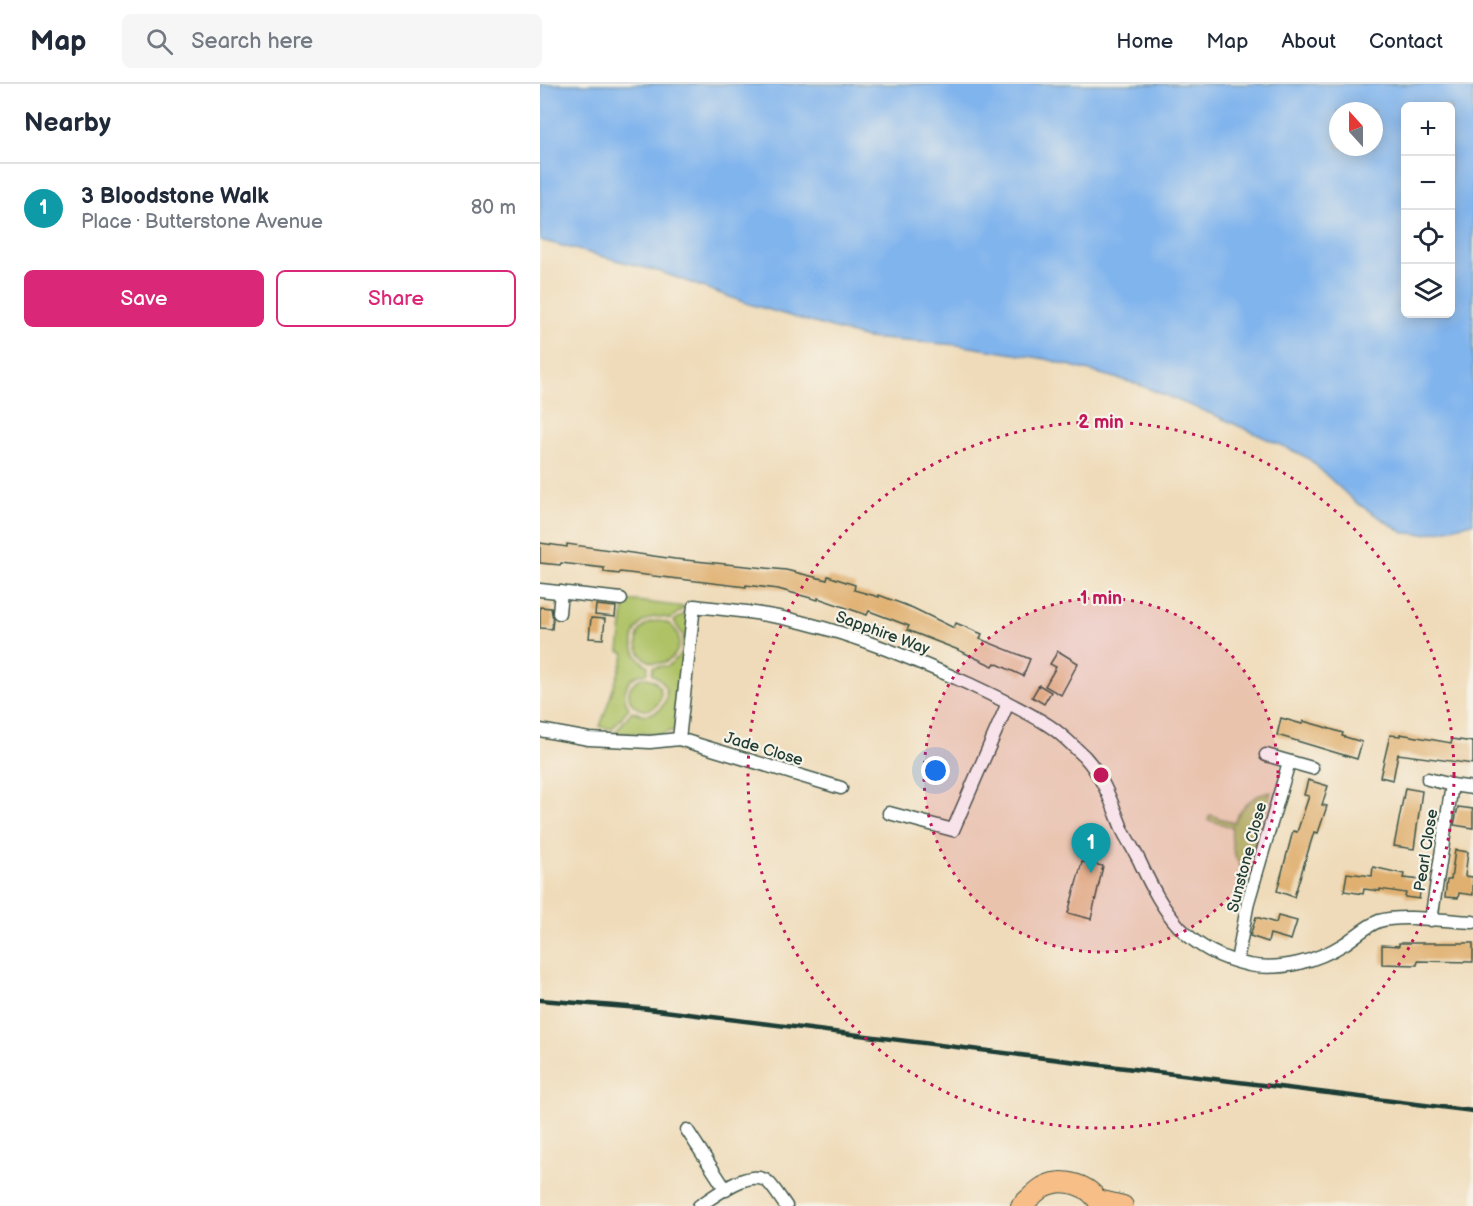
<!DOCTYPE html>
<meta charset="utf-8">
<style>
:root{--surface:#fff;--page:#f6f6f7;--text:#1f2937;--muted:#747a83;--line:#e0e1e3;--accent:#db2777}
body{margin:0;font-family:"Balsamiq Sans",sans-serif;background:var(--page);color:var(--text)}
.controls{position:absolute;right:18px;top:18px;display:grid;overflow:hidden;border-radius:9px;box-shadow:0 3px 15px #0003}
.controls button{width:54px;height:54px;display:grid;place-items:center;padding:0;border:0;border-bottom:2px solid var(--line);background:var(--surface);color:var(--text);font:30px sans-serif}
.compass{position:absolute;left:789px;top:18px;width:54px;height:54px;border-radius:50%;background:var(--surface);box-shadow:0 3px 15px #0003;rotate:339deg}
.you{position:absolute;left:396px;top:687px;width:21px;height:21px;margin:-15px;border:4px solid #fff;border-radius:50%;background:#1a73e8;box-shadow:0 0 0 9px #1a73e833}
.badge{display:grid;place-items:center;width:39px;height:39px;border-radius:50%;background:var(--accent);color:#fff;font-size:20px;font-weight:700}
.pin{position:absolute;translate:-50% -50px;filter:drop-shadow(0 2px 3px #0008)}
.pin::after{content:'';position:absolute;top:32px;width:21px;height:18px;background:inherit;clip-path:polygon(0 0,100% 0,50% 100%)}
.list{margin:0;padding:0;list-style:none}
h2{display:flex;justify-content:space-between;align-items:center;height:78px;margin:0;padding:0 24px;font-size:26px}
h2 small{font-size:20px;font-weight:400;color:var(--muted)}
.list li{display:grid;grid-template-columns:39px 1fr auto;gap:18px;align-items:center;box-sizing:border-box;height:90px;padding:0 24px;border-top:2px solid var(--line)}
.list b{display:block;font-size:22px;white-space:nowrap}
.list p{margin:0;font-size:20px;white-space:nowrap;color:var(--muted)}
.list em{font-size:20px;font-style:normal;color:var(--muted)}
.actions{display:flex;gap:12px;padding:18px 24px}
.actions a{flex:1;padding:14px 0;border:2px solid var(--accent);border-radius:9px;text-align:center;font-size:21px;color:var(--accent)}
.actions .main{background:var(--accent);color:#fff}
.icon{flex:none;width:33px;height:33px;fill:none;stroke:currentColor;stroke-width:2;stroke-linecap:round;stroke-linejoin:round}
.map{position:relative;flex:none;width:933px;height:1122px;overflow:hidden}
header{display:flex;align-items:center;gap:36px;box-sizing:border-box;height:84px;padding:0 30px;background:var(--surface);border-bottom:2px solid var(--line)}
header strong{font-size:28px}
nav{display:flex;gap:33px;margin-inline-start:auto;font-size:21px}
.search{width:420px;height:54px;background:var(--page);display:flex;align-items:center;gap:15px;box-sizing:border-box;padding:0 21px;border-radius:9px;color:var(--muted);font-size:22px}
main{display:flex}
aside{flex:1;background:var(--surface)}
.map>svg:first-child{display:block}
.green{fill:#afc266;stroke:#67804d;stroke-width:1.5}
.water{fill:#80b4ed;stroke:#507890;stroke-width:1.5;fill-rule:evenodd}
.building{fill:#e0b071}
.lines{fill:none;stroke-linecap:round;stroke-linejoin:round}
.minor-casing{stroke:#3e5548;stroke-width:15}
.primary-casing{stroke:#3e5548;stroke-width:22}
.minor{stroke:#fff;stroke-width:12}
.primary{stroke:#f7be87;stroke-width:20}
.rail{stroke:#1f3d34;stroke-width:4.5}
.ring{fill:none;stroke:#c2185b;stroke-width:3;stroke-dasharray:3 6}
.labels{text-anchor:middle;stroke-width:4.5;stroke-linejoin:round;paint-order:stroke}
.street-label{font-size:16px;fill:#1f3d34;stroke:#f7f3e8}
.centre{fill:#c2185b;stroke:#f7f3e8;stroke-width:3}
.ring-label{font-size:18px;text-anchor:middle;font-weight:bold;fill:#c2185b;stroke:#f7f3e8;stroke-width:4.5;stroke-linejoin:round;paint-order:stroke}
</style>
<header>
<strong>Map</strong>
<div class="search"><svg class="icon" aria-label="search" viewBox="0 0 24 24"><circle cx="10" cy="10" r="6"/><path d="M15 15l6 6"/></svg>Search here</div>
<nav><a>Home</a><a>Map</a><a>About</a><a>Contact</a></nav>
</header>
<main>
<aside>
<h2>Nearby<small></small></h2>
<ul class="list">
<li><span class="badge" style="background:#0f9aa8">1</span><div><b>3 Bloodstone Walk</b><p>Place · Butterstone Avenue</p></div><em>80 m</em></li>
</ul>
<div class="actions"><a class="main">Save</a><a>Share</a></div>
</aside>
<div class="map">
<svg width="933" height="1122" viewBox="0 0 933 1122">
<rect width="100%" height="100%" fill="#f7f3e8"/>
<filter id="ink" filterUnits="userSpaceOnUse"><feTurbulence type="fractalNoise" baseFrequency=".0167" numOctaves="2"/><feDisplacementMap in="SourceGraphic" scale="12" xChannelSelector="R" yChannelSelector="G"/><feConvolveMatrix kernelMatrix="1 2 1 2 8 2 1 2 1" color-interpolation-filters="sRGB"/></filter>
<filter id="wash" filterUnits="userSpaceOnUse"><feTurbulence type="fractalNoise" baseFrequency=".008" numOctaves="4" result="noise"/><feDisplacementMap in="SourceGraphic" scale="24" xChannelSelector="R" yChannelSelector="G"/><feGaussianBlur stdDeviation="1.35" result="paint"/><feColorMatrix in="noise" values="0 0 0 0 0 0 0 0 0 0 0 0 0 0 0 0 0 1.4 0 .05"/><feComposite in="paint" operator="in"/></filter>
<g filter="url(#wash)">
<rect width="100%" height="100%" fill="#efdbb9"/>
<g class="green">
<path d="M 85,517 L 96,517 L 145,523 L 130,535 C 97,523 78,565 108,582 L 107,589 C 88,590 79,608 89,624 L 72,645 L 60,643 L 85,570 L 79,567 Z"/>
<path d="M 150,526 L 135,646 L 121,650 L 75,649 L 92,627 C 122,642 141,604 112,590 L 113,583 L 128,582 L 142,569 L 143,552 L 134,537 Z"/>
<circle cx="118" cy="558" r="21"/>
<circle cx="105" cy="610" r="16"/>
<path d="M 731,708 L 706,789 C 694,776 690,761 692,743 L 668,736 L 670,731 L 694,739 C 700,724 713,710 731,708 Z"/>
</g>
<path class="water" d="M 0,0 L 933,0 L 933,439 L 885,450 L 864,449 L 815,418 L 769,375 L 760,370 L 679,333 L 597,300 L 506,275 L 418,261 L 326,254 L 209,220 L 121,188 L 0,156 ZM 866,22 L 910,22 L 910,230 L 866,230 ZM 798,27 L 834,27 L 834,63 L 798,63 Z"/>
<g id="blocks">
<g class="building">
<polygon points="0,459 27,463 27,460 135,475 246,486 287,496 288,492 315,501 314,506 339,513 339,511 373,524 414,544 416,539 442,550 440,555 490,575 483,592 455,579 453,582 416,565 367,546 369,542 329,527 327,531 278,514 278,516 238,505 206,501 206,503 80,488 79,490 64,488 64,484 21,479 20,481 0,479"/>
<polygon points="56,521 76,523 75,533 55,531"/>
<polygon points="0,523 11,524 13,535 12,545 0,544"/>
<polygon points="51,534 65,535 63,555 49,554"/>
<polygon points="518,567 538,579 521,611 505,602 516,583 510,580"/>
<polygon points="499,601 511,608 504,620 492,613"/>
<polygon points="741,634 762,640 763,637 781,642 803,649 802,652 822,658 817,675 737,651"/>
<polygon points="860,650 911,659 912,655 933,658 933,680 858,670 853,696 840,693 850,651 860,652"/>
<polygon points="768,696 788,702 782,721 787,722 778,749 774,748 754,813 737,807 753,747 757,748 769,712 764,711"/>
<polygon points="865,704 882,707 874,765 854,762"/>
<polygon points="918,723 933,725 933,744 914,741"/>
<polygon points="915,766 928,768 925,792 933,793 933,811 919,809 918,814 905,813 907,796 911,796"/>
<polygon points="542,778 563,782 551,835 528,829"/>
<polygon points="833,783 864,790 863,794 882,796 879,815 865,813 866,809 840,805 840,807 824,805 823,810 804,807 807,789 832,792"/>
<polygon points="738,832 757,837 751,856 730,850 728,858 710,852 716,833 736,839"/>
<polygon points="859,859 933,859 933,878 878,877 877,881 842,880 842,861 859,862"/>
</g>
</g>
</g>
<g filter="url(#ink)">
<use href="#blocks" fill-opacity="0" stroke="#3e5548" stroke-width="1.5"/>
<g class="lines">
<defs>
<g id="minor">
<polyline points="0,506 81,515"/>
<polyline points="19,529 21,508"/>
<polyline points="0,646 49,655 110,658 139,655 301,704"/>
<path d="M 139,655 L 154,522 C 190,526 226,529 261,538 C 319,552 375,576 429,600 C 456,613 483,625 508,641 C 521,649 533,662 544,672 C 563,692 573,722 583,747 C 588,757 594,766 599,776 C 624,830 646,867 709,881 C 741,887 777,877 804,860 C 815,853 826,842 839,837 C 862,830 907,837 933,838"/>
<polyline points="726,671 772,684"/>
<polyline points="888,695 912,701"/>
<polyline points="349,729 413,746 468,619"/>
<polyline points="891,836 912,701 933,704"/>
<polyline points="697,877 708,818 749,678"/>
<polyline points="147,1046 186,1106"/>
<path d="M 159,1122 C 175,1112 210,1083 228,1098 C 235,1105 240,1114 246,1122"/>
</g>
<g id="primary">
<polyline points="558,1116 583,1122"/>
<path d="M 481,1122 C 488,1116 495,1108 503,1103 C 524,1092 551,1101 561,1122"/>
</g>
</defs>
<use href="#minor" class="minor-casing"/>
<use href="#primary" class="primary-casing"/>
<use href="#minor" class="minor"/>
<use href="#primary" class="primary"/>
<polyline class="rail" points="0,916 100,924 933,1027"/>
</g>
</g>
<circle cx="561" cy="691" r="177" fill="#c2185b" fill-opacity=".12"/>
<g class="ring">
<circle cx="561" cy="691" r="177"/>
<circle cx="561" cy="691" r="353"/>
</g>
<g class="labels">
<g class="street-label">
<text transform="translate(343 548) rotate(20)" y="6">Sapphire Way</text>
<text transform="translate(224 664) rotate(17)" y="6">Jade Close</text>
<text transform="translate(885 766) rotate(-81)" y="6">Pearl Close</text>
<text transform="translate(706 773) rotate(-75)" y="6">Sunstone Close</text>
</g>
</g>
<circle cx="561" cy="691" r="9" class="centre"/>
<g class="ring-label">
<text x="561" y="344">2 min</text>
<text x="561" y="520">1 min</text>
</g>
</svg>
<div class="controls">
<button>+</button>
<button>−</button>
<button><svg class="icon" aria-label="locate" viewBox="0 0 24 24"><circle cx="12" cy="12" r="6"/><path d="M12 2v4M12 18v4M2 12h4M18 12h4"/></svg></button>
<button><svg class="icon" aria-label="layers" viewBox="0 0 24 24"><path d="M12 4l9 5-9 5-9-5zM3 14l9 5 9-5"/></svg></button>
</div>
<svg class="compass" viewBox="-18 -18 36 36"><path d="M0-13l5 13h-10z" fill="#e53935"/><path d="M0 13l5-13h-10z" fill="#747a83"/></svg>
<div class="you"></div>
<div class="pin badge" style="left:551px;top:789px;background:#0f9aa8">1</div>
</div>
</main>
